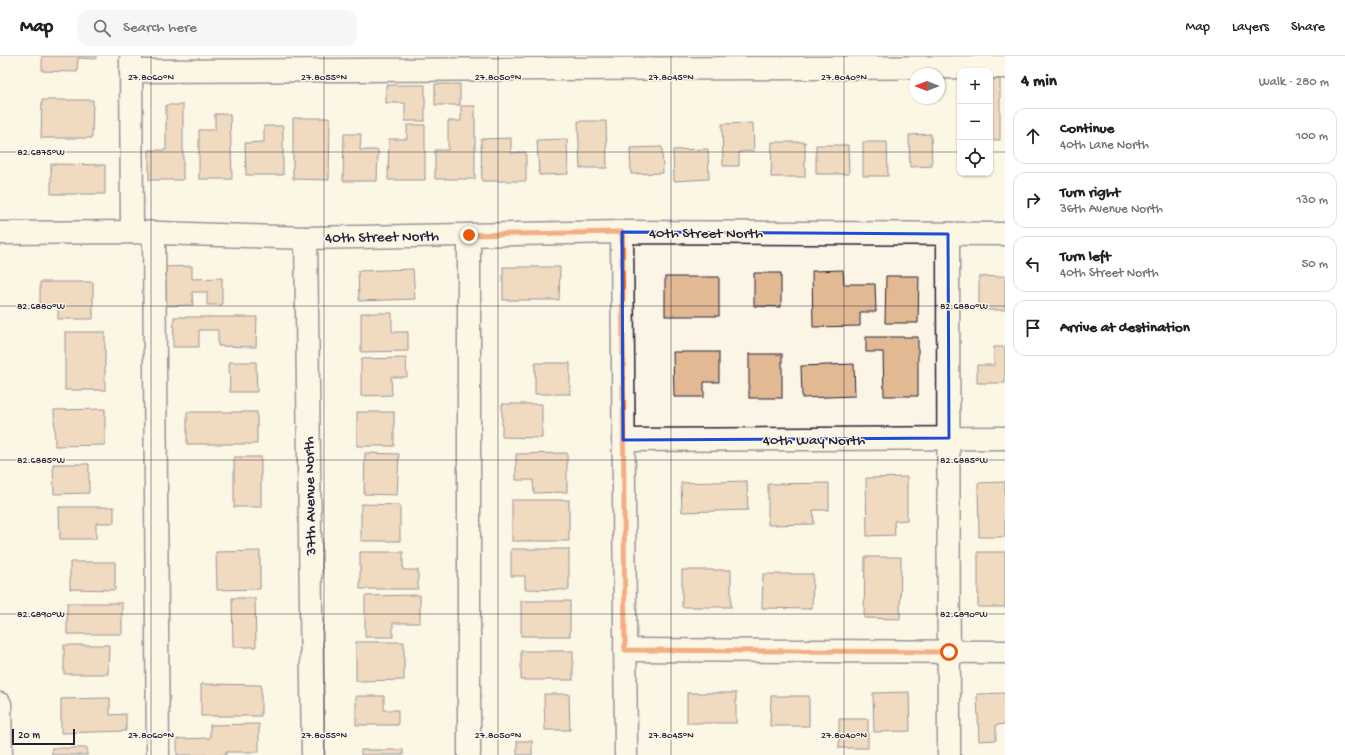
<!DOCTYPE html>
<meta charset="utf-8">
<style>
:root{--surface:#fff;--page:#f6f6f6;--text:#202124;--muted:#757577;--line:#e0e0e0}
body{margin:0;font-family:"Gochi Hand",sans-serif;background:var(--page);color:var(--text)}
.controls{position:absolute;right:12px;top:12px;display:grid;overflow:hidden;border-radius:8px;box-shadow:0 1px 3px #0004}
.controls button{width:36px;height:36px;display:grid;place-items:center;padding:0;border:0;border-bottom:1px solid var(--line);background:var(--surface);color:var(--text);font:20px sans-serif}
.compass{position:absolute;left:909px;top:12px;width:36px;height:36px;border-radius:50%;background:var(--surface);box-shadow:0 1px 3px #0004;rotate:270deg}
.scale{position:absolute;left:12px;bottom:10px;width:63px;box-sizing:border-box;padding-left:4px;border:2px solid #22223b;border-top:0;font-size:11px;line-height:14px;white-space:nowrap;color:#22223b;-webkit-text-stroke:3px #fcf5e5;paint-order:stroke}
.stop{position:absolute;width:12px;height:12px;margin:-9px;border:3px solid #ea580c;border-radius:50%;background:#fff}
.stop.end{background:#ea580c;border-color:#fff;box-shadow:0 1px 4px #0008}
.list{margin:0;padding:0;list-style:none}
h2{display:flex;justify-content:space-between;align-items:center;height:52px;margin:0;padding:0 16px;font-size:17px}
h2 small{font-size:13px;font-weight:400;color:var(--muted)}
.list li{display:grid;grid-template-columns:26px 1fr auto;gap:12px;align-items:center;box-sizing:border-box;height:56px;margin:0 8px 8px;padding:0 8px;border:1px solid var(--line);border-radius:12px}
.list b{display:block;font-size:15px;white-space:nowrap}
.list p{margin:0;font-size:13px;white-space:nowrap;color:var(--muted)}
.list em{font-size:13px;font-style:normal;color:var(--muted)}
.icon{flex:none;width:22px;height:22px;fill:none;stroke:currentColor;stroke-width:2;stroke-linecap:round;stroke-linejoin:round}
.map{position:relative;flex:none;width:1005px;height:699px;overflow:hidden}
header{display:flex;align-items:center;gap:24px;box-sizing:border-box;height:56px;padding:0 20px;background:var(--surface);border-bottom:1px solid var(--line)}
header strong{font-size:19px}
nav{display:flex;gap:22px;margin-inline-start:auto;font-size:14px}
.search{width:280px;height:36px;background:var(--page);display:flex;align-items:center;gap:10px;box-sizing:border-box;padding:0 14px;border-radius:12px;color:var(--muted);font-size:15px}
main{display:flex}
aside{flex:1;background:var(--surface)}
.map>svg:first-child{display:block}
.building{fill:#e3b993;stroke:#22223b}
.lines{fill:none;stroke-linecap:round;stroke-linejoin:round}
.minor-casing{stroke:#22223b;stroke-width:25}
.major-casing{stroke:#22223b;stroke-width:25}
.minor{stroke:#fcf5e5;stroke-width:22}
.major{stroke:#fcf5e5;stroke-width:22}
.route{stroke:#ea580c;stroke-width:5}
.marked{fill:none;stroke:#1d4ed8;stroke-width:3;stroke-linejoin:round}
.ticks{fill:none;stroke:#22223b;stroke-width:1;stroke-opacity:0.45}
.labels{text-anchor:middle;stroke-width:3;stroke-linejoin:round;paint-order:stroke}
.street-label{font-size:15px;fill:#22223b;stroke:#fcf5e5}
.ticks-label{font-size:10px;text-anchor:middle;fill:#22223b;stroke:#fcf5e5;stroke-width:3;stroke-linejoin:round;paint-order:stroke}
</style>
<header>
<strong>Map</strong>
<div class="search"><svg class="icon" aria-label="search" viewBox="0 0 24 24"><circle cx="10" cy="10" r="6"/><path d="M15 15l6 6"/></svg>Search here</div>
<nav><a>Map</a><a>Layers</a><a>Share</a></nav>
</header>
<main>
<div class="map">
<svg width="1005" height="699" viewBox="0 0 1005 699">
<rect width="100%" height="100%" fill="#fcf5e5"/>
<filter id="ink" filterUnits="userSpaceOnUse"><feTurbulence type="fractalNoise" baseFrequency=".025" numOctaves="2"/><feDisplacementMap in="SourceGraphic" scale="8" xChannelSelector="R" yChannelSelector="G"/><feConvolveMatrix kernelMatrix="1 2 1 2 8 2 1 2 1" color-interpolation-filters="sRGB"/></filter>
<g filter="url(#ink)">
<g class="building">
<polygon points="42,0 96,0 96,3 78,2 77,16 42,15"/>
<rect x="990" y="23" width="10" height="61"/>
<rect x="435" y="28" width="25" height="21"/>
<polygon points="386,29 425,29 425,65 405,65 405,47 386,47"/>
<polygon points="42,44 93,44 92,82 41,82"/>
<polygon points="166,49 183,49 183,124 149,124 149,94 166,94"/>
<polygon points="461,50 475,50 475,123 435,123 435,94 448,94 448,65 461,65"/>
<polygon points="215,58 230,58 232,123 199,123 199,74 215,74"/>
<polygon points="293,62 330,62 329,124 293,123"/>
<polygon points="578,65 606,65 607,112 580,112"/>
<polygon points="753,67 754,95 739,96 739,110 723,110 722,68"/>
<polygon points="407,69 425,69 425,124 388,124 389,83 407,83"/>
<polygon points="264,70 283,70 283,119 246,119 245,87 264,86"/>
<polygon points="344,78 361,78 360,94 378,94 377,125 343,125"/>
<polygon points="931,78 932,110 910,111 909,79"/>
<polygon points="511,82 511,97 526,96 526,125 482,125 481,83"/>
<polygon points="567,83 568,118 539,119 537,84"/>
<polygon points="772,86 805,86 805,121 771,121"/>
<polygon points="863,86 887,86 888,120 863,120"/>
<polygon points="816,89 848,89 849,118 816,118"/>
<polygon points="662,91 663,117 631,118 630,92"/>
<polygon points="708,93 709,123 674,125 673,94"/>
<polygon points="51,108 105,109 105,138 51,138"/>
<polygon points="192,210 192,223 222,222 222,249 207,249 207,236 192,236 193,249 163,250 163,211"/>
<polygon points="503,211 560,211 559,244 503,244"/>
<polygon points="413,213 415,243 359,245 358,215"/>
<polygon points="843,214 844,228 875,228 876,256 860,256 860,270 813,271 812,215"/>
<polygon points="754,217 781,217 781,251 754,250"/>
<polygon points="886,220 919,220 918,267 885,267"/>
<polygon points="1005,220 1005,254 979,254 979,221"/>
<rect x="665" y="221" width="54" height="39"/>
<polygon points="40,226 93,226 93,263 58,263 58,249 40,249"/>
<polygon points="361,257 392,257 392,276 408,276 408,295 361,296"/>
<polygon points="174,261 257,261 256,291 218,290 218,274 199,274 199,291 173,291"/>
<rect x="65" y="276" width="40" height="58"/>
<polygon points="866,281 918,281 918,340 884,340 883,296 866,296"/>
<polygon points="994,291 1005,291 1005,327 977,327 977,309 994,309"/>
<polygon points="673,296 719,296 719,326 704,326 704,341 674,341"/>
<rect x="749" y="298" width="33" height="44"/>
<polygon points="406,302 407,321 391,321 392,339 361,340 361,303"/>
<polygon points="229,306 256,306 257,336 230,336"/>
<rect x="535" y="307" width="35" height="31"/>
<polygon points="854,308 855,340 802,342 801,310"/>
<polygon points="502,348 542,348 542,382 502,381"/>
<polygon points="105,353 105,389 55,390 54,354"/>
<rect x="187" y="356" width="70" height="32"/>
<rect x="357" y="356" width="37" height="34"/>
<polygon points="365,397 399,398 397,439 364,438"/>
<polygon points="567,397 567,436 534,437 533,424 516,424 516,398"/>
<rect x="234" y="401" width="27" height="50"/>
<polygon points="53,408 89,408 89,437 54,438"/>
<polygon points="907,421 907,464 894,465 895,479 867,480 866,422"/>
<polygon points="747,425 748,454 682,456 681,427"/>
<polygon points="1005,426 1005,481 979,481 978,427"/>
<polygon points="829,427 829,454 813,454 814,468 768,469 768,428"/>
<rect x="512" y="444" width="57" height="41"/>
<polygon points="361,448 400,449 400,485 361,485"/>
<polygon points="59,451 114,451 114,467 96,467 96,483 60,483"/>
<polygon points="511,493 569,493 569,534 525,533 525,520 511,520"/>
<polygon points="260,495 260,533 217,534 216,496"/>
<polygon points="360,496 403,496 403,514 418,514 418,533 360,533"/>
<rect x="978" y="496" width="27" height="55"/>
<polygon points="865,501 901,501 900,563 864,562"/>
<polygon points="70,506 115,506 115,534 70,533"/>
<rect x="682" y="514" width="49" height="37"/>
<polygon points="763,518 813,518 812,553 762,552"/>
<polygon points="420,539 420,567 393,567 393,581 365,581 365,540"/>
<polygon points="232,542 255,542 256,591 233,591"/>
<rect x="521" y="545" width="49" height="35"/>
<rect x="67" y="547" width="55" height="31"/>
<polygon points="356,586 404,586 404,624 356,625"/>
<polygon points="64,589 109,589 108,618 64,618"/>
<rect x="521" y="595" width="52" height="29"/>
<polygon points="201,628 261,629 261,660 201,660"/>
<polygon points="909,636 910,675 874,676 873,637"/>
<rect x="687" y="637" width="49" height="30"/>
<polygon points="1005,637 1005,668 996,669 996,684 979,685 977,638"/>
<polygon points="544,638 569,638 570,674 545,674"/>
<polygon points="356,640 384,640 384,654 398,654 398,669 356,669"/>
<polygon points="771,640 809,640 809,670 770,670"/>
<polygon points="110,642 110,659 126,658 126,675 61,677 61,643"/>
<rect x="839" y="663" width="29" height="29"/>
<polygon points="259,668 259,696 226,696 226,699 177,699 177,683 210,682 210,669"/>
<rect x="517" y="685" width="15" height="14"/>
<rect x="52" y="692" width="35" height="7"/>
<rect x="361" y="694" width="42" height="5"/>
</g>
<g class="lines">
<defs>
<g id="minor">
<polyline points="131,2 132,176"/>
<polyline points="131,15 1005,11"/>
<polyline points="622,176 626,699"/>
<polyline points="0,177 132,176 306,182 622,176 1005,178"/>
<polyline points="154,177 158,699"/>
<polyline points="948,178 949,699"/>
<polyline points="469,179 469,699"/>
<polyline points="306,182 313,699"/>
<polyline points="623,384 1005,382"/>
<polyline points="625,594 1005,596"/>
</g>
<polyline id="major" points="0,648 1,699"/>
</defs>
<use href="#minor" class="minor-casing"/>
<use href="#major" class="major-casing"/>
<use href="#minor" class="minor"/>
<use href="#major" class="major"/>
</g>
</g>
<g class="lines" filter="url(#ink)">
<polyline class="route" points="469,179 622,176 625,594 949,596"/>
</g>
<path d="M0 0H1005V699H0ZM 622,176 L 948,178 L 949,382 L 623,384 Z" fill="#fcf5e5" fill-opacity=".55" fill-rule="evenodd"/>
<path class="marked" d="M 622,176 L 948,178 L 949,382 L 623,384 Z"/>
<path class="ticks" d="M 151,0 L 151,699M 324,0 L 324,699M 498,0 L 498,699M 671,0 L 671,699M 844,0 L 844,699M 0,96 L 960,96M 990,96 L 1005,96M 0,250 L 1005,250M 0,404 L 1005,404M 0,558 L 1005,558"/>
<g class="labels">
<g class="street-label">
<text x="706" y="181">40th Street North</text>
<text transform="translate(382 180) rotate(-1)" y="5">40th Street North</text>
<text x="814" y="388">40th Way North</text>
<text transform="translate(309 440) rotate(-91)" y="5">37th Avenue North</text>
</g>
</g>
<g class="ticks-label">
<text x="151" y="24">27.8060°N</text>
<text x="324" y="24">27.8055°N</text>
<text x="498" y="24">27.8050°N</text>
<text x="671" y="24">27.8045°N</text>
<text x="844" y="24">27.8040°N</text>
<text x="41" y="99">82.6875°W</text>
<text x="964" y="253">82.6880°W</text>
<text x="41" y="253">82.6880°W</text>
<text x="964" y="407">82.6885°W</text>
<text x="41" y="407">82.6885°W</text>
<text x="964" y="561">82.6890°W</text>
<text x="41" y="561">82.6890°W</text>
<text x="151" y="682">27.8060°N</text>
<text x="324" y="682">27.8055°N</text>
<text x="498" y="682">27.8050°N</text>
<text x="671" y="682">27.8045°N</text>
<text x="844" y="682">27.8040°N</text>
</g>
</svg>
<div class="controls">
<button>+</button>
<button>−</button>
<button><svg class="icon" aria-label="locate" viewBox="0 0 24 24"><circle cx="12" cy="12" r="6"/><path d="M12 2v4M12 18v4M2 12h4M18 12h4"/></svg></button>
</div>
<svg class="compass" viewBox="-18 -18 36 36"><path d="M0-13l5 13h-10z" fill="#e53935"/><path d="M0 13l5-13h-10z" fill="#757577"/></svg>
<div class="scale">20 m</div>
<div class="stop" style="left:949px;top:596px"></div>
<div class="stop end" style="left:469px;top:179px"></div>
</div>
<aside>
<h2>4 min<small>Walk · 280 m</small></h2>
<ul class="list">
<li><svg class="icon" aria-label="ahead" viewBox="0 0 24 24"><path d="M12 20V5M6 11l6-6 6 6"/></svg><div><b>Continue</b><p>40th Lane North</p></div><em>100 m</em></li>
<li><svg class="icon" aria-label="right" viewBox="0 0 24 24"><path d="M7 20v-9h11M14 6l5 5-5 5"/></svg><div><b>Turn right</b><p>36th Avenue North</p></div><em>130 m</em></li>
<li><svg class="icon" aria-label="left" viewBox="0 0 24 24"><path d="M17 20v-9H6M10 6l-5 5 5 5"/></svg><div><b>Turn left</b><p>40th Street North</p></div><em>50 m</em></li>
<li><svg class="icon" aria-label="arrive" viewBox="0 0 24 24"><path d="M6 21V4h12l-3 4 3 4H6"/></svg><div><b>Arrive at destination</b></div></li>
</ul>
</aside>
</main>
